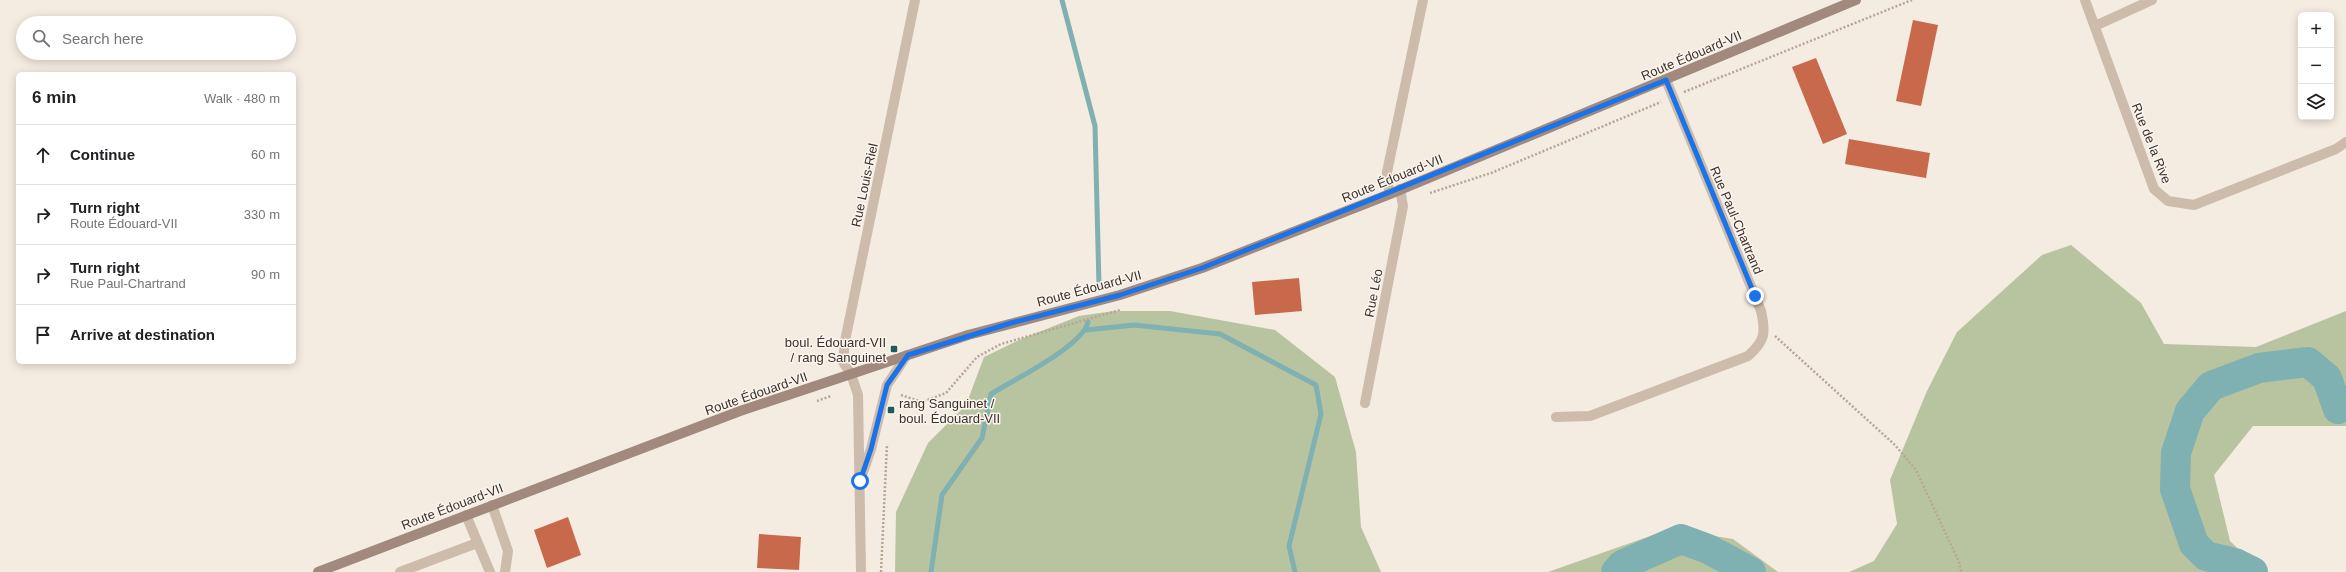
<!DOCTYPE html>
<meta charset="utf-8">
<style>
:root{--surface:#fff;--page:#f2f2f2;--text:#202124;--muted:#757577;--line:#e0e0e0}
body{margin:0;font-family:Helvetica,sans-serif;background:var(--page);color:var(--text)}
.controls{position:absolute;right:12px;top:12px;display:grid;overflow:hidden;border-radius:6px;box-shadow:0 2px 10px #0003}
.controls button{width:36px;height:36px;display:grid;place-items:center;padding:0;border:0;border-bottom:1px solid var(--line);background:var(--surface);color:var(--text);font:20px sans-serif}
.stop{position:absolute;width:12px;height:12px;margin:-9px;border:3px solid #1a73e8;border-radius:50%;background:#fff}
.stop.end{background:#1a73e8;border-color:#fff;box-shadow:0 1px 4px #0008}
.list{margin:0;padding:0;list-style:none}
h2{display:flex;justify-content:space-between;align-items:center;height:52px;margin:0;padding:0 16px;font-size:17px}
h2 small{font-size:13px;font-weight:400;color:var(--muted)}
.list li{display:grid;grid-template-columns:26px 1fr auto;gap:12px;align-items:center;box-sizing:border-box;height:60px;padding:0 16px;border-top:1px solid var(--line)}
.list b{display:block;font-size:15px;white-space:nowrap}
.list p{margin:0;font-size:13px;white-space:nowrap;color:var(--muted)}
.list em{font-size:13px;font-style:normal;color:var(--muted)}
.icon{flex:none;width:22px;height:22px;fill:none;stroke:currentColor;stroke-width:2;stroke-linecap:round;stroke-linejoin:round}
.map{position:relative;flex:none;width:2346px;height:572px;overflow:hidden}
.search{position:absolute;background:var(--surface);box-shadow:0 2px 10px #0003;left:16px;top:16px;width:280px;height:44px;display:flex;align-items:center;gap:10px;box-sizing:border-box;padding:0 14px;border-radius:22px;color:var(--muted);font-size:15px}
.panel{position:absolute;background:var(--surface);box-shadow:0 2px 10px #0003;left:16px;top:72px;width:280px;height:292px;border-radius:6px}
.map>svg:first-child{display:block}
.green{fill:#b8c4a0}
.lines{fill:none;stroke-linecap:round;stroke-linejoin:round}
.stream{stroke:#7fb0b2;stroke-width:5}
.river{stroke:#7fb0b2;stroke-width:30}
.building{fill:#c8694b}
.path{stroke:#b9a596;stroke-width:2.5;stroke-dasharray:2 2;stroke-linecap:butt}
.minor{stroke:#cdbbac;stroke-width:10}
.tertiary{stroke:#cdbbac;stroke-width:10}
.secondary{stroke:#a18a7d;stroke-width:10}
.route{stroke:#1a73e8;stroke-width:5}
.poi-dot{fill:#1f5a5e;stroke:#fbf5ee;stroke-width:1.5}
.labels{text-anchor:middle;stroke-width:3;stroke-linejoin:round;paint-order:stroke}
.street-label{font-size:13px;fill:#3b302b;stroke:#fbf5ee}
.poi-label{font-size:13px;fill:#3b302b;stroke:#fbf5ee;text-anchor:end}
</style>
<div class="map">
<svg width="2346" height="572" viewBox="0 0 2346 572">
<rect width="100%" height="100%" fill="#f4ebe1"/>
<g class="green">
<polygon points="2071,245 2141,303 2164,344 2256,347 2346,311 2346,426 2253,426 2214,475 2230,541 2262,572 1849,572 1874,561 1897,524 1890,480 1927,391 1957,332 2042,255"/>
<polygon points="1114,311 1170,311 1275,330 1335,377 1356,452 1361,527 1381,572 895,572 896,512 928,443 966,405 984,357 1019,340 1079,316"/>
<polygon points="1670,529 1733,539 1778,572 1548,572"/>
</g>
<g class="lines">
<g class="stream">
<polyline points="1062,0 1095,126 1099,286"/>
<polyline points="1086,330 1134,325 1220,334 1316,385 1321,414 1289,546 1295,572"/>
<path d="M 931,572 L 942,495 L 982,438 L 991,394 C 1013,380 1083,346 1088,322"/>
</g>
<g class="river">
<polyline points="1616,572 1622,565 1681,539 1708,549 1751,572"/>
<polyline points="2253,572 2235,563 2206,556 2194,544 2175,489 2176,453 2190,411 2211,386 2259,368 2308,362 2327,378 2338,409 2346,406"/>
</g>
</g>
<g class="building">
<polygon points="1913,20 1938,25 1921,106 1896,101"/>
<polygon points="1816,58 1847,134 1823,144 1792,67"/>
<polygon points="1849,139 1930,153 1926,178 1845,164"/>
<polygon points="1299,278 1302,311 1255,315 1252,282"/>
<polygon points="568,517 581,555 547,568 534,530"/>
<polygon points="759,534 801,537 799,570 757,568"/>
</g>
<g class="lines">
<g class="path">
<polyline points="1684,92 1912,0"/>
<polyline points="1430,193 1491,173 1661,102"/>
<polyline points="1775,336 1895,445 1916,470 1959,562 1961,572"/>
<polyline points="901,395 922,402 946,393 977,357 1001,344 1120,310"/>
<polyline points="817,401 831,396"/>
<polyline points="881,572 887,444"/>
</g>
<g class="minor">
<polyline points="2085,0 2154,189 2168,201 2194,205 2336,149 2346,142"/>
<polyline points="2095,26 2152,0"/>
<polyline points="1390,194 1387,181 1387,172 1423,0"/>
<polyline points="851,374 843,362 845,341 915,0"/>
<polyline points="1365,403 1403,206 1400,189"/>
<path d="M 1556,417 L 1590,416 L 1748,356 C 1765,341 1766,333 1761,311 L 1666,80"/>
<polyline points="492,505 508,551 505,572"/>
<polyline points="466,515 490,572"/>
<polyline points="400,572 477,543"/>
</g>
<g class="tertiary">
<polyline points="851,374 858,395 861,572"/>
<polyline points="862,475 871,449 887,385 907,355"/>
</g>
<polyline class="secondary" points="318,572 740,411 968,335 1120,295 1202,268 1390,194 1856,0"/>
</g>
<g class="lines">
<polyline class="route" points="860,481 871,449 887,385 908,355 1011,323 1120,295 1202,268 1666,80 1755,296"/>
</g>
<g class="poi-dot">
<rect x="890" y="345" width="8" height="8" rx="2"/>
<rect x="887" y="406" width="8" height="8" rx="2"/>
</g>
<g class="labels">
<g class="street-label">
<text transform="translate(1691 55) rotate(-23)" y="5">Route Édouard-VII</text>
<text transform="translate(2152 143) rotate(68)" y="5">Rue de la Rive</text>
<text transform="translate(1392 178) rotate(-22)" y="5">Route Édouard-VII</text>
<text transform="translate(864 185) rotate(-78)" y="5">Rue Louis-Riel</text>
<text transform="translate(1737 220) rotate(67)" y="5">Rue Paul-Chartrand</text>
<text transform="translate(1089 288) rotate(-15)" y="5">Route Édouard-VII</text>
<text transform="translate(1373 293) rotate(-79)" y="5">Rue Léo</text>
<text transform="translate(756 393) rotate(-19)" y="5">Route Édouard-VII</text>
<text transform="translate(452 506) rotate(-21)" y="5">Route Édouard-VII</text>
</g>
<g class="poi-label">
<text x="886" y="347">boul. Édouard-VII<tspan x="886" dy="15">/ rang Sanguinet</tspan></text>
<text x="899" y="408" text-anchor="start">rang Sanguinet /<tspan x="899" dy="15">boul. Édouard-VII</tspan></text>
</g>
</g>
</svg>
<div class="controls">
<button>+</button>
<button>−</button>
<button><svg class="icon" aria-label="layers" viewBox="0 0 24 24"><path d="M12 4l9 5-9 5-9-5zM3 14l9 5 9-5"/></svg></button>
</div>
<div class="stop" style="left:860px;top:481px"></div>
<div class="stop end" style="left:1755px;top:296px"></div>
<div class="search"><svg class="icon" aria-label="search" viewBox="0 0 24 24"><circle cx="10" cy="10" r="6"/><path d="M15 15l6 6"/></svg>Search here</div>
<section class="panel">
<h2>6 min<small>Walk · 480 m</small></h2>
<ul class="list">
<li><svg class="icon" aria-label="ahead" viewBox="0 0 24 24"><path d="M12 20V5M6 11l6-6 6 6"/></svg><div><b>Continue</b></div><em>60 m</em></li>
<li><svg class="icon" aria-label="right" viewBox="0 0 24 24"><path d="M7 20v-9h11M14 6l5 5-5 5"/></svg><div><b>Turn right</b><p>Route Édouard-VII</p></div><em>330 m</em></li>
<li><svg class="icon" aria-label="right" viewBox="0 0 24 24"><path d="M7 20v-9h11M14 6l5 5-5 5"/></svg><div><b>Turn right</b><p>Rue Paul-Chartrand</p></div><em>90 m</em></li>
<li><svg class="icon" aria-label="arrive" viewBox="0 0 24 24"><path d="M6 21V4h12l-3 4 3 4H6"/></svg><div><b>Arrive at destination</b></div></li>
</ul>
</section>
</div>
